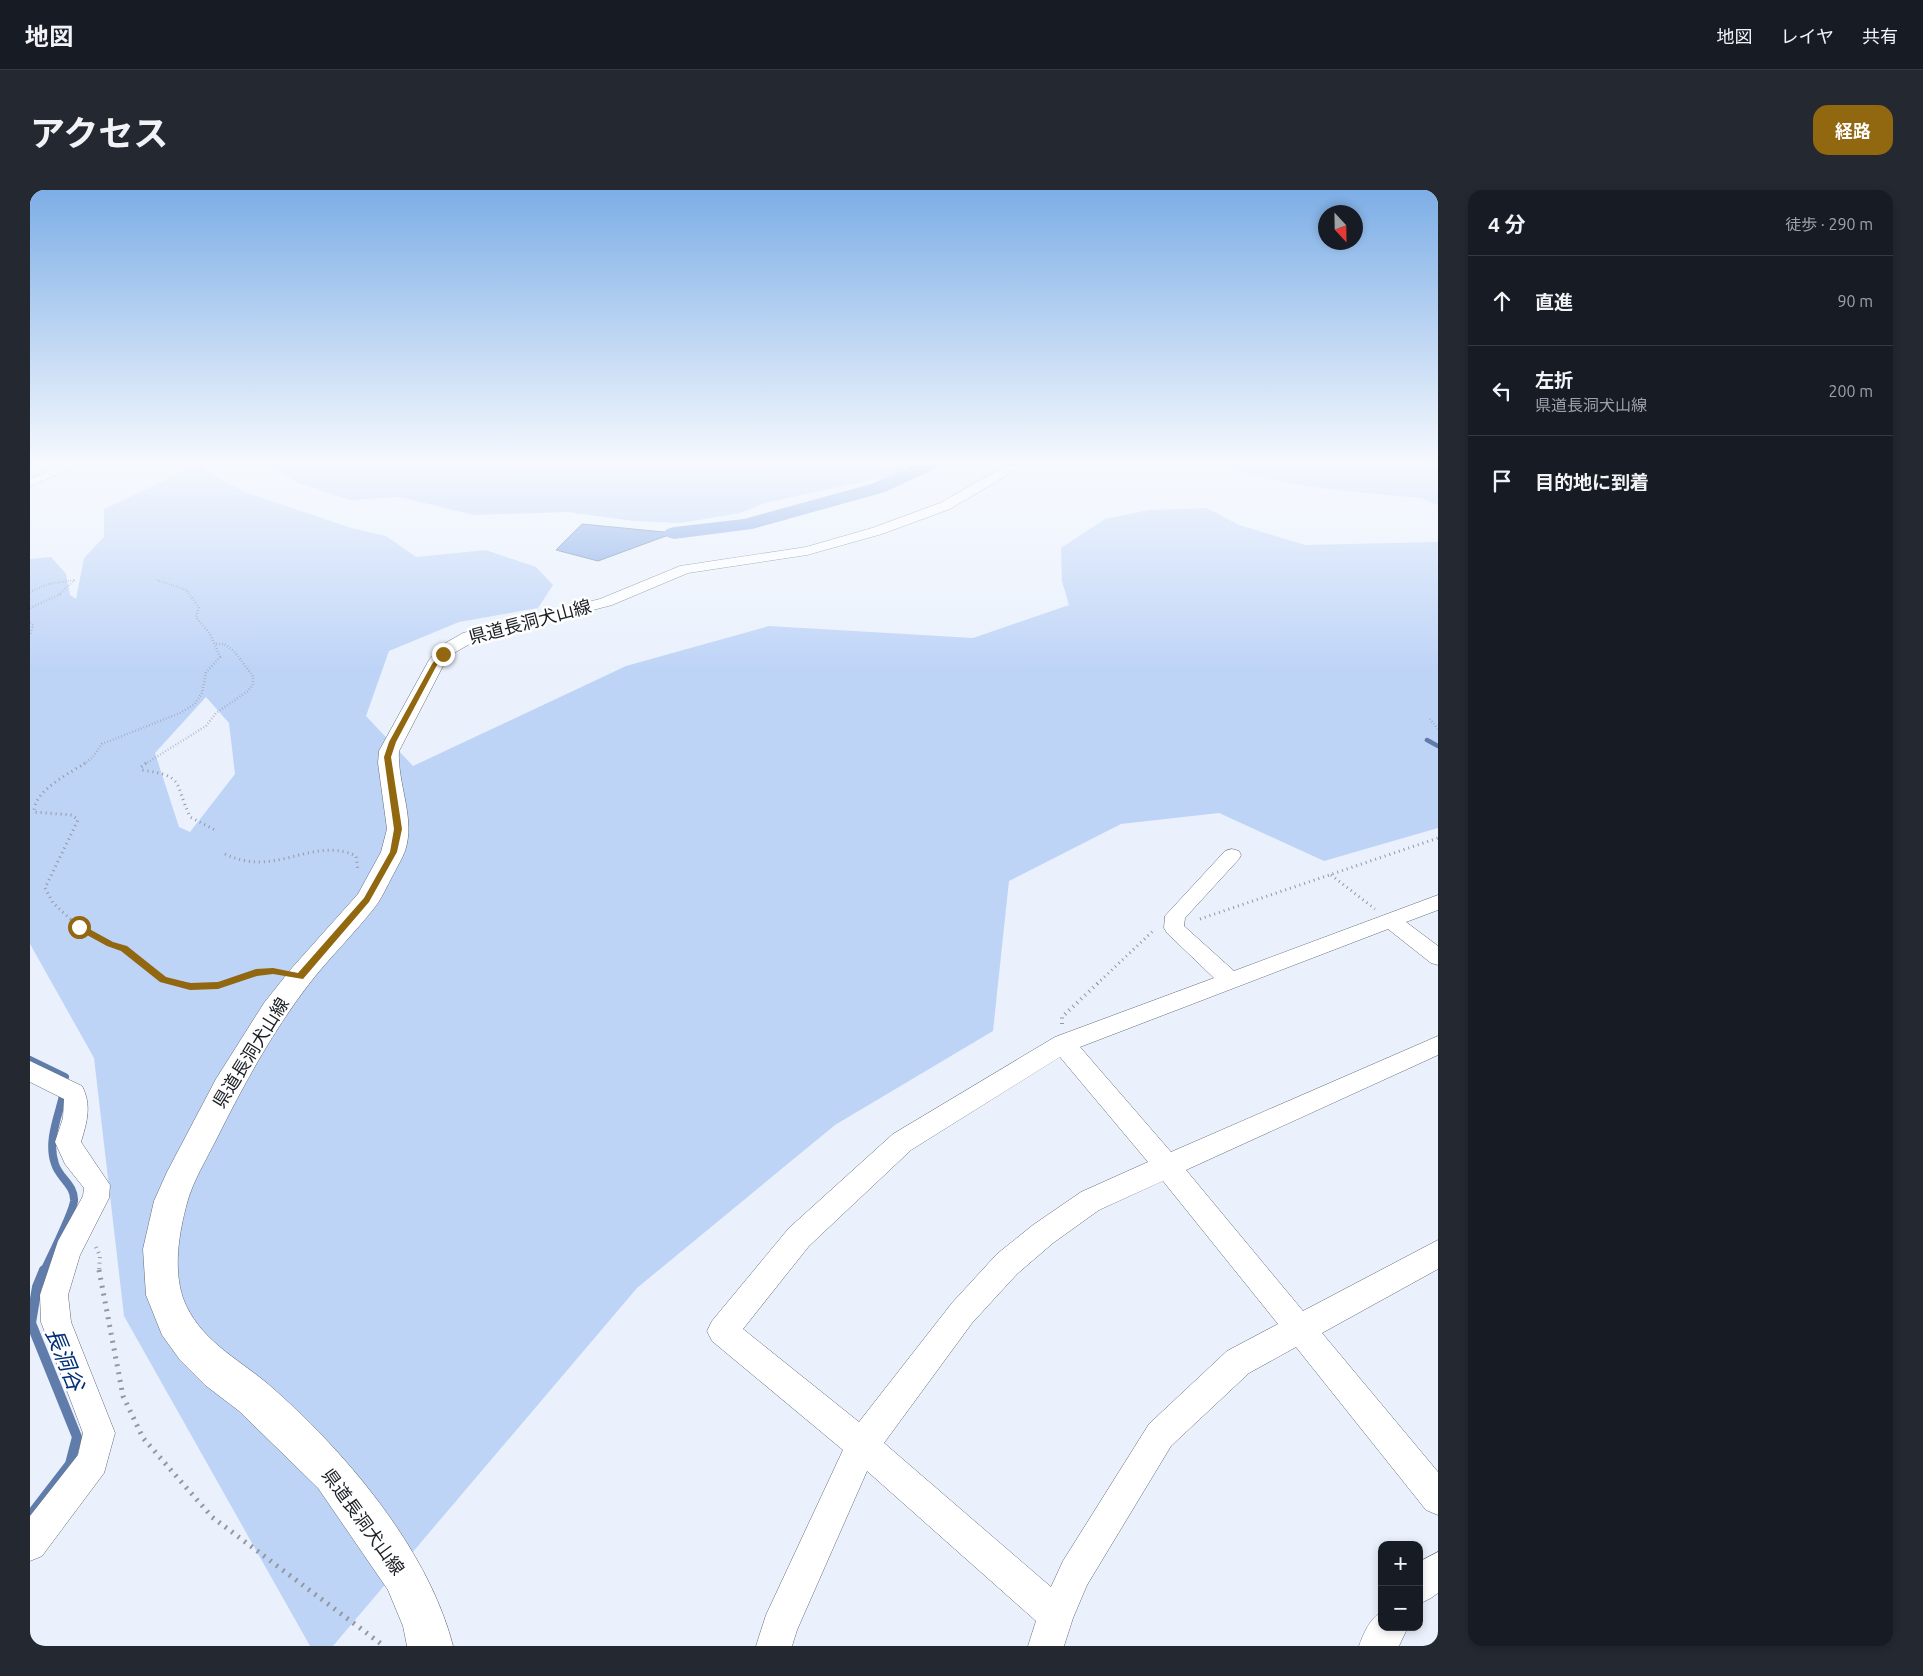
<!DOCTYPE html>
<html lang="ja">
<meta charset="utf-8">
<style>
:root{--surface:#171b24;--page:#242831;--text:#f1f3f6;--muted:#9ea1a6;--line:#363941;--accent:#916710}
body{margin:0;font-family:Ubuntu,"Noto Sans JP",sans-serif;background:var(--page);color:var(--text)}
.controls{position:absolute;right:15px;bottom:15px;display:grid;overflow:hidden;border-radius:10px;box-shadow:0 2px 8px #0003}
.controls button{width:45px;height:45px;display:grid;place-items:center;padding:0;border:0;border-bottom:1px solid var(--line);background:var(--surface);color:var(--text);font:25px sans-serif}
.compass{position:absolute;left:1288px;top:15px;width:45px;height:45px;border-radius:50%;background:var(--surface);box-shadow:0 2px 8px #0003;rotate:158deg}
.stop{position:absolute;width:15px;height:15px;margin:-11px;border:4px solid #916710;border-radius:50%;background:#fff}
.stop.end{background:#916710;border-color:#fff;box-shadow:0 1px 5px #0008}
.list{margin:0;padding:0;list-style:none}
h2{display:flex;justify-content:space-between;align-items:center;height:65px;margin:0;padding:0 20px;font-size:21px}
h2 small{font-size:16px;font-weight:400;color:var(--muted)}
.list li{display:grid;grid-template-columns:32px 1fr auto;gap:15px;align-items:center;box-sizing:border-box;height:90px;padding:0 20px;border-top:1px solid var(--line)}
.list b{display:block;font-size:19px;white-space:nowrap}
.list p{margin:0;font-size:16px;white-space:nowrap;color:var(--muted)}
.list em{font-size:16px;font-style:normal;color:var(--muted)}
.icon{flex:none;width:28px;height:28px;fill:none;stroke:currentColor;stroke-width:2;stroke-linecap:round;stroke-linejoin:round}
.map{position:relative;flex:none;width:1408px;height:1456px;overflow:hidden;border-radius:15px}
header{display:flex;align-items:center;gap:30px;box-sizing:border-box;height:70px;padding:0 25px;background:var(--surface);border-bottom:1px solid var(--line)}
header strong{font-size:24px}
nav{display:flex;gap:28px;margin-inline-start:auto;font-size:18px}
.intro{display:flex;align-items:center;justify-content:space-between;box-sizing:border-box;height:120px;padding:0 30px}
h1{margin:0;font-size:35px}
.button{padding:12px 22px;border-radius:15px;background:var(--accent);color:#fff;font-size:18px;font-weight:700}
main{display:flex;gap:30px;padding:0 30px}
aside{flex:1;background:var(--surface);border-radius:15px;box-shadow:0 2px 8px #0003}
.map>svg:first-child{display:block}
.green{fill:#bed4f7;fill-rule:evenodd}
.water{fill:#7da5e4;stroke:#5f7caa}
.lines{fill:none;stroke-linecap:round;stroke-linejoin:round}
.stream-far2{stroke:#5f7caa;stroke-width:4.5}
.stream-far1{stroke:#5f7caa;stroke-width:8}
.stream{stroke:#5f7caa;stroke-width:10}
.river{fill:#7da5e4;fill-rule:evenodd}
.minor-casing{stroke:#636b77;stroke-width:1}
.major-casing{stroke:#636b77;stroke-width:1}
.path-far4{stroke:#9398a1;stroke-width:2;stroke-dasharray:0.5 2;stroke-linecap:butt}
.path-far3{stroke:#9398a1;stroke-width:2.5;stroke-dasharray:0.5 2.5;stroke-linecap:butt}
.path-far2{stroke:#9398a1;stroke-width:3;stroke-dasharray:1 4;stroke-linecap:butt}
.path-far1{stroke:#9398a1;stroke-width:4;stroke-dasharray:1 4.5;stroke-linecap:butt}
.path{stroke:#9398a1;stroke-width:5;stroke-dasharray:2 6;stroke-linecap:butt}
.minor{fill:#fff;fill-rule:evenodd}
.major{fill:#fff;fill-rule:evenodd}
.route{fill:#916710}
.labels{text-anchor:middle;stroke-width:5;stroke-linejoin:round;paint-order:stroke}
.street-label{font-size:18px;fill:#1a1e23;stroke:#fefefe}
.near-water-label{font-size:22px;font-style:italic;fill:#002f77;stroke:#fefefe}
</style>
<header>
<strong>地図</strong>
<nav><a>地図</a><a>レイヤ</a><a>共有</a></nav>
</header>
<div class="intro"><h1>アクセス</h1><a class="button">経路</a></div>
<main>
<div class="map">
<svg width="1408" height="1456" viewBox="0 0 1408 1456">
<rect width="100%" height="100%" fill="#eaf1fd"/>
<g class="green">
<path d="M 167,275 L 212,301 L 321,338 L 356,346 L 386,367 L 456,360 L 506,377 L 523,395 L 508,418 L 429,432 L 359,461 L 336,526 L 383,576 L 596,476 L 739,436 L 943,448 L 1039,415 L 1032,391 L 1031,358 L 1075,329 L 1119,320 L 1177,318 L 1209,335 L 1275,355 L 1408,352 L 1408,638 L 1294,671 L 1189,623 L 1091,634 L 979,691 L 963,841 L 805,935 L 607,1098 L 303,1456 L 280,1456 L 94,1126 L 64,868 L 0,754 L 0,369 L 21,367 L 36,384 L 40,405 L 46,409 L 54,368 L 74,347 L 74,319 ZM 176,507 L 199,533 L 205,584 L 160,642 L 149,637 L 125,563 Z"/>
<polygon points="240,275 869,275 879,282 735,313 710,323 651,333 604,331 537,322 444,325 369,307 320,310 266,292"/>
<path d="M 1197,275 L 1408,275 L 1408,315 L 1390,308 C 1326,301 1257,300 1197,275 Z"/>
</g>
<polygon class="water" points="552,334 644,343 568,371 526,360"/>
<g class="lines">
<polyline class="stream-far2" points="1397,550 1408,556"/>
<g class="stream-far1">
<polyline points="0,870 35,887"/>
<path d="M 14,1081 C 20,1068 43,1022 44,1011 C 45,995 29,988 25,974 C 17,952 28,927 33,906"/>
</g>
<polyline class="stream" points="0,1326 40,1274 47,1247 1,1133 7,1097 14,1080"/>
<polygon class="river" points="884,275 908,275 905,279 855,302 722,339 644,349 637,347 633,343 637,339 644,337 714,329 841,294"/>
<defs>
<g id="minor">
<polygon points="34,275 48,275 0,296 0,289"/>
<path d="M 1202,659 L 1209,661 L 1211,665 L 1209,669 L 1155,728 L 1154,736 L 1204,781 L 1408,705 L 1408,720 L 1376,732 L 1408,756 L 1408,775 L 1401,773 L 1358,739 L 1050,857 L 1141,962 L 1408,846 L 1408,865 L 1156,980 L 1273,1121 L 1408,1050 L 1408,1079 L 1292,1143 L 1408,1282 L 1408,1325 L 1396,1320 L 1266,1157 L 1219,1183 L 1141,1256 L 1057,1395 L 1043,1428 L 1034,1456 L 998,1456 L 1006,1431 L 837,1281 L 767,1440 L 762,1456 L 726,1456 L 736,1425 L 813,1260 L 682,1151 L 677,1141 L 682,1131 L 759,1038 L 863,944 L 1025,847 L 1184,788 L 1137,743 L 1134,738 L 1135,726 L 1195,661 ZM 1030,867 L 1118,972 L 1051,1002 L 1003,1035 L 967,1064 L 922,1113 L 829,1232 L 713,1139 L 779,1056 L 881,960 ZM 1133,991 L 1248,1134 L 1197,1161 L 1119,1234 L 1033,1371 L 1021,1397 L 854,1253 L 942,1133 L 987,1084 L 1023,1053 L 1069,1020 Z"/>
<path d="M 0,871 L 52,896 C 62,915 57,932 51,952 L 80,995 L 79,1008 L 50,1065 L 38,1105 L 41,1132 L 85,1243 L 74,1283 L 12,1366 L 0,1371 L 0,1326 L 48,1265 L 53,1243 L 11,1132 L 10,1105 L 28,1051 L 53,1006 L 54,998 L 35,974 L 25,952 L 33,928 L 34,909 L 0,892 Z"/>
<polygon points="1408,1362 1408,1403 1401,1408 1389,1414 1389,1372"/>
<path d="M 1352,1422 L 1352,1437 L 1378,1437 L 1369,1456 L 1329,1456 C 1333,1445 1340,1427 1352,1422 Z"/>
</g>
<path id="major" d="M 977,275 L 994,275 L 920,319 L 852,344 L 777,365 L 658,383 L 582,415 L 445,451 L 424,463 L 413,476 L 369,561 C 367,594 386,628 375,661 C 372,669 367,677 363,685 C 357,696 352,708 345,717 C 324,744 299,768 279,794 C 242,842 213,896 186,950 C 176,970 163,991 157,1013 C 149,1043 143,1078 153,1108 C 168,1149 207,1168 238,1194 C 313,1259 398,1358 423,1456 L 377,1456 L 373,1436 L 358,1400 L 288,1298 L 209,1221 L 175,1195 L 150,1170 L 132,1145 L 116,1105 L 113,1059 L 124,1011 L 137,982 L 186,889 L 234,813 L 261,779 L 328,704 L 351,662 L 357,639 L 348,573 L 349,561 L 399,470 L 412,455 L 433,443 L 570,409 L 650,376 L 776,357 L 842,338 L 910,313 Z"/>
</defs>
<use href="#minor" class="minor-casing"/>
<use href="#major" class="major-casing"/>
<g class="path-far4">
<polyline points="1179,275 1231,288"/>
<polyline points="127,390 156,400 160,405"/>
<polyline points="0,402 18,394 45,390 28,405"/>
</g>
<g class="path-far3">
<polyline points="0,418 31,404"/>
<polyline points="0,433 3,435 0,445"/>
<polyline points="1400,529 1408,539"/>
<polyline points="54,574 62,568 72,554 150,523 165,514 172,503 176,483 190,467 180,444 166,427 169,417 159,404"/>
<polyline points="115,574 176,536 186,523 218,501 223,495 223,486 204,461 194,454 185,454"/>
</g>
<g class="path-far2">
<path d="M 55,573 C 39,584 4,600 4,622 L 42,625 L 48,630 L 15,698 L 23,713 L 49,737 L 94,759 L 134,789 L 159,794"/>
<path d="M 116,573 L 111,577 L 112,580 C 155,586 144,592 160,627 L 185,640"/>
<path d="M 195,664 C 246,689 283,645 326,666 L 328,681"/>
<polyline points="1301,685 1345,719"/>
<polyline points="1170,729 1408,648"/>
<polyline points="194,794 227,783 248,782"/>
<polyline points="1067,794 1124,740"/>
</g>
<g class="path-far1">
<polyline points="153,793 174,797 198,793"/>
<polyline points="1032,834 1032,827 1068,793"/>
<polyline points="66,1057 70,1066 69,1081"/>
</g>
<polyline class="path" points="69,1080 93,1206 113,1248 182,1327 354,1456"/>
<use href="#minor" class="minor"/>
<use href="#major" class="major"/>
</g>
<linearGradient id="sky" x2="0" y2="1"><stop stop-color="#7daee6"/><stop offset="0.57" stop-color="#f6f9fe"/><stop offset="1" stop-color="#f6f9fe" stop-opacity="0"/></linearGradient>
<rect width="1408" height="479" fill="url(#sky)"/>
<polygon class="route" points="411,463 416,464 407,475 366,552 361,567 372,639 367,662 339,712 273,789 243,784 227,786 188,799 160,800 130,792 91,761 77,756 46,739 46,735 52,735 83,752 97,756 136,787 160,793 188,792 226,779 243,778 268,783 334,708 360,662 364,639 354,567 359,552 402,474"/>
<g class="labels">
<g class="street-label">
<text transform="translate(500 432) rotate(-15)" y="6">県道長洞犬山線</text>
<text transform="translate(221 863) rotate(-58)" y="6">県道長洞犬山線</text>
<text transform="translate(333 1332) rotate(54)" y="6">県道長洞犬山線</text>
</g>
<g class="near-water-label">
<text transform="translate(35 1169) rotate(68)" y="8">長洞谷</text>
</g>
</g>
</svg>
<div class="controls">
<button>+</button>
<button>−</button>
</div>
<svg class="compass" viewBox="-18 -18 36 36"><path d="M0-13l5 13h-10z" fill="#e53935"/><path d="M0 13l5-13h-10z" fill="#9ea1a6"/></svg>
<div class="stop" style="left:49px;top:737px"></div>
<div class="stop end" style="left:413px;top:464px"></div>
</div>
<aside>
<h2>4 分<small>徒歩 · 290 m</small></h2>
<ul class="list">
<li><svg class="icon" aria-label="ahead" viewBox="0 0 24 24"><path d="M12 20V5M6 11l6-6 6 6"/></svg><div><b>直進</b></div><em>90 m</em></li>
<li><svg class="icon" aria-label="left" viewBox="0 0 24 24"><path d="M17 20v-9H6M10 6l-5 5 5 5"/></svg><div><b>左折</b><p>県道長洞犬山線</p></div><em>200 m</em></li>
<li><svg class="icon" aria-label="arrive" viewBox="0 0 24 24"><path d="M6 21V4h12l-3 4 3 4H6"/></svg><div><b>目的地に到着</b></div></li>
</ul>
</aside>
</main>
